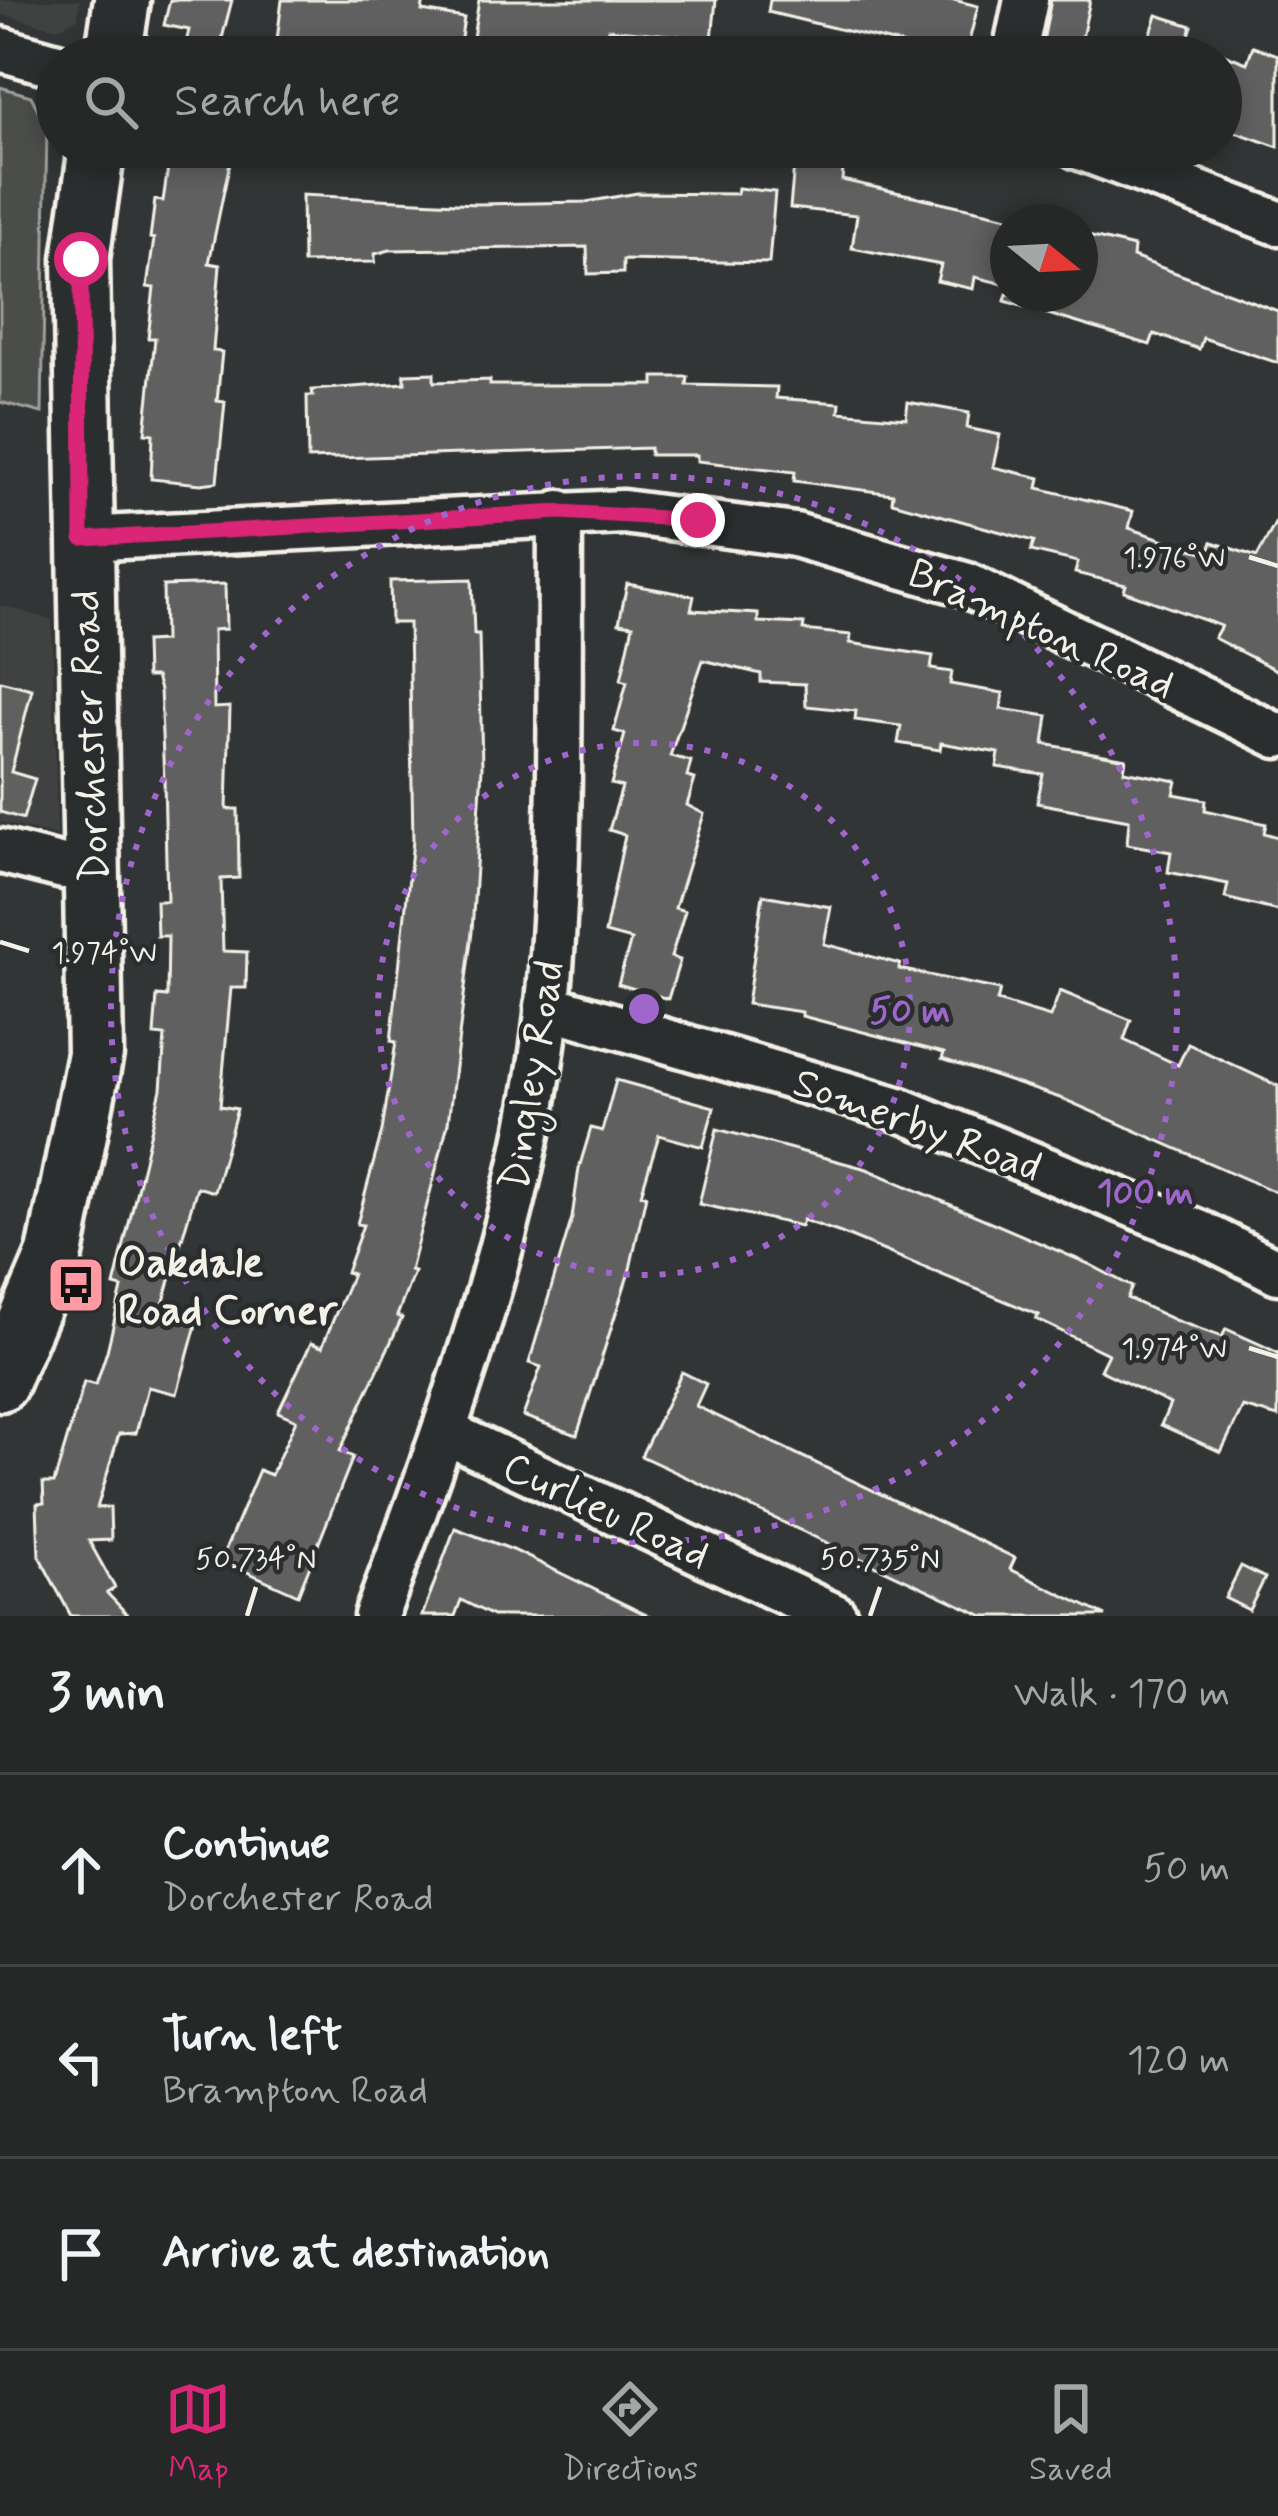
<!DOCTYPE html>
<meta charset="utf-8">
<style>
:root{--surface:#262828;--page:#2e3030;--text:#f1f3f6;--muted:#a4a6a8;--line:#424445;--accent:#db2777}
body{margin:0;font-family:Mynerve,sans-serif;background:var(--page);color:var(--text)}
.compass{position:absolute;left:990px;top:204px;width:108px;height:108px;border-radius:50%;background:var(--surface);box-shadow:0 6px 18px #0003;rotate:108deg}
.stop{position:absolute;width:36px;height:36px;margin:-27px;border:9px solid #db2777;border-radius:50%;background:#fff}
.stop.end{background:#db2777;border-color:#fff;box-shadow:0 3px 12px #0008}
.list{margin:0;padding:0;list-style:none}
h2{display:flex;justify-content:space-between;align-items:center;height:156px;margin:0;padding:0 48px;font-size:51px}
h2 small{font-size:39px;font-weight:400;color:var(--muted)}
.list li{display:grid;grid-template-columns:78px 1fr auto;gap:36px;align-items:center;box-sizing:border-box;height:192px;padding:0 48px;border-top:3px solid var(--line)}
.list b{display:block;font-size:45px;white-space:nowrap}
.list p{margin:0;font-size:39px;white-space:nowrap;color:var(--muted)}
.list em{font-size:39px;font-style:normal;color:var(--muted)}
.icon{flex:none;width:66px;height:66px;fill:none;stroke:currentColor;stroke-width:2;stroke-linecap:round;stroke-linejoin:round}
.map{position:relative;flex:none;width:1278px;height:1616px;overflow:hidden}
.search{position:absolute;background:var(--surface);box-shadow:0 6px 18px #0003;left:36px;right:36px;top:36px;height:132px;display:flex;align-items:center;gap:30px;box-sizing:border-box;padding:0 42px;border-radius:66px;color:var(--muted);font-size:45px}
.sheet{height:732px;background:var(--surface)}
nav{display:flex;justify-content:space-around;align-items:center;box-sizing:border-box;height:168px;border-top:3px solid var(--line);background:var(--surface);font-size:33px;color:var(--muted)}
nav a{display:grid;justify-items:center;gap:6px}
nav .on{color:var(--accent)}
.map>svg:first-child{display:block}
.built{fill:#404242}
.green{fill:#4b4d4c;stroke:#a09f9a;stroke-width:3}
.building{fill:#5f605f;stroke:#f4f1e8;stroke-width:3}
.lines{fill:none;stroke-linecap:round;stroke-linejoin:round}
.minor-casing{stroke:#f4f1e8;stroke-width:51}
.tertiary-casing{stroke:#f4f1e8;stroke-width:63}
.minor{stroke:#2a2d2e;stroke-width:42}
.tertiary{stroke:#2a2d2e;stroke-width:54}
.route{stroke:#db2777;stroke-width:15}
.ticks{fill:none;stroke:#f4f1e8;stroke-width:4.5}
.ring{fill:none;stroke:#9f67cb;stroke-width:6;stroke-dasharray:6 12}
.labels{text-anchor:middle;stroke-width:9;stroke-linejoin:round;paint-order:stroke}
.street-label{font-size:42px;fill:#f4f1e8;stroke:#2a2d2e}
.poi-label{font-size:42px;font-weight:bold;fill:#f4f1e8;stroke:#2a2d2e;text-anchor:start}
.ticks-label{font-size:30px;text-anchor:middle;fill:#f4f1e8;stroke:#2a2d2e;stroke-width:9;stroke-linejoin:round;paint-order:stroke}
.centre{fill:#9f67cb;stroke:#2a2d2e;stroke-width:6}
.ring-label{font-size:36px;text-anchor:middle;font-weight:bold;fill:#9f67cb;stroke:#2a2d2e;stroke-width:9;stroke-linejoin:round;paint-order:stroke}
</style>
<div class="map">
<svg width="1278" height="1616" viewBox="0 0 1278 1616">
<rect width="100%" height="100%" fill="#323535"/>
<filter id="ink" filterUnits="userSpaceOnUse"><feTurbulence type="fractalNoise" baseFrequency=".00833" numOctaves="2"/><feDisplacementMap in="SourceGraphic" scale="24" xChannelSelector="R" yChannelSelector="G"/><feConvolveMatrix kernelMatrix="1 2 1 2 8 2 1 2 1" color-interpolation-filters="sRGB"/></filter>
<g filter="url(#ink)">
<g class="built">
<polygon points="0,0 80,0 78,18 58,28 0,14"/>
<polygon points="0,605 52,620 57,836 0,822"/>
</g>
<polygon class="green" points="0,87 31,96 47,127 42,413 0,402"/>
<g class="building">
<polygon points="170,0 232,0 218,54 185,47 189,30 164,25"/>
<polygon points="282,0 424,0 422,11 464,18 458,57 350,57 276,48"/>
<polygon points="479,0 716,0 712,39 608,29 602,54 509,38 507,49 472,44"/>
<polygon points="770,0 954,0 978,6 965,57 955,57 768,12"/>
<polygon points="1051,0 1090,0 1078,57 1040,57"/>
<polygon points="1157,15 1192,26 1182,57 1143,57"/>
<polygon points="1253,46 1278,55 1278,147 1221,127 1221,53 1247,63"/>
<polygon points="170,154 230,162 209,263 220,265 213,351 222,352 217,401 225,402 217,482 201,484 151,479 153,434 145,433 155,338 148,338 154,288 147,287 154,239 150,238 155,200 163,201"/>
<polygon points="794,165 843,170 842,180 1008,217 1008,285 975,277 973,289 937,281 941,265 852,248 857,215 790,208"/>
<polygon points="738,188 775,192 769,263 623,260 623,273 588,274 587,247 390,250 375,254 375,262 303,263 302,195 476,204 586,202 637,193 737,194"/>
<polygon points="1080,234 1134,247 1133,257 1278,311 1278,363 1203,338 1199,349 1154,334 1150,345 1005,301 1007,294 1080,294"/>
<polygon points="434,373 434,382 490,380 490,385 654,385 654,377 688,377 687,385 777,387 776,398 840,403 839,412 906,418 908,402 969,413 967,428 1000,435 993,467 1040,478 1038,488 1133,511 1129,528 1191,549 1208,553 1212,542 1257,557 1278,518 1278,671 1214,638 1221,626 1124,591 1126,585 1075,573 1078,562 1031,551 1034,541 892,502 893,494 794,481 795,472 697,461 697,455 650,455 650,448 308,459 307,396 313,396 312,390 405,383 404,374"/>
<polygon points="472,579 474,634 479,634 482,768 472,932 448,1123 410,1271 414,1272 397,1316 402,1318 340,1451 353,1457 298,1595 221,1560 259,1470 271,1475 296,1420 278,1412 311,1343 322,1347 352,1274 346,1272 363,1225 357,1224 382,1131 396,1042 391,1041 413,841 409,623 391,623 390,581"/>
<polygon points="225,584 226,629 213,630 214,708 230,707 227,809 238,809 239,878 221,879 223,951 247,952 246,988 231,988 220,1106 237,1109 214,1192 197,1187 162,1308 198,1318 177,1394 148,1387 136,1433 119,1434 97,1508 110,1507 111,1540 89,1541 115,1588 107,1593 129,1616 71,1616 39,1556 37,1504 44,1503 43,1483 54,1483 84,1382 96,1385 107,1351 122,1288 114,1286 161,1089 165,1036 154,1035 157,996 167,997 168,936 157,936 156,901 167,901 164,780 160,690 156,677 146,677 145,642 164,641 163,586"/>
<polygon points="627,584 694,596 691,610 758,614 758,622 804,624 803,630 851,635 850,643 933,656 931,669 952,672 950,684 1003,693 1001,709 1048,716 1044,744 1126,759 1124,771 1177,781 1174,794 1206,800 1205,810 1266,824 1264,833 1278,837 1278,911 1225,898 1228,884 1168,872 1171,852 1127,844 1129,820 1037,803 1043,774 997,767 999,753 941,743 940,750 898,743 901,726 855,720 856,711 806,706 805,684 761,682 761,674 703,660 670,756 691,761 687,777 695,779 687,805 704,814 675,908 685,911 671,957 680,960 668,999 618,984 631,940 605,933 625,835 609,830 622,787 611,784 625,734 614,731 627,682 621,680 633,625 619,623"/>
<polygon points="0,681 32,689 11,772 35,779 23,819 0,812"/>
<polygon points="763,895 831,907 824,944 900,964 899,969 1000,990 997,1001 1050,1017 1060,991 1131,1020 1124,1040 1178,1065 1188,1044 1278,1086 1278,1193 1063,1099 942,1059 944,1053 802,1016 802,1012 747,1004"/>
<polygon points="616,1080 714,1107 703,1147 659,1135 641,1194 646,1195 630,1269 577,1435 523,1416 541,1367 529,1363 572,1218 579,1168 591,1128 602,1131"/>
<polygon points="717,1129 867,1169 1089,1264 1132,1287 1127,1298 1177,1321 1222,1337 1226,1329 1264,1346 1278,1353 1278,1417 1243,1407 1221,1452 1161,1425 1170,1404 1100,1370 1108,1354 1036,1319 1039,1315 841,1233 803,1220 801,1226 699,1204"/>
<polygon points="682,1372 706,1384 696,1406 1015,1558 1010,1569 1106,1616 984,1616 641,1456"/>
<polygon points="455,1528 513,1550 649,1616 493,1616 461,1600 455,1616 422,1616"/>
<polygon points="1241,1566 1265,1578 1249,1610 1225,1598"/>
</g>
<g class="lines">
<defs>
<g id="minor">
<polyline points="0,49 57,65"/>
<polyline points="1014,57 1026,0"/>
<polyline points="1078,147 1278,223"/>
<polyline points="82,539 623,512 795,535 967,585 1278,736"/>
<polyline points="0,851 63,867 92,864"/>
<polyline points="547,1006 901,1110 1203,1234 1278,1272"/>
<polyline points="445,1432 835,1616"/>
<path d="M 376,1616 C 449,1422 527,1211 548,1004 C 563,841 559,675 560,512"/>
</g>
<g id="tertiary">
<polyline points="113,57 122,0"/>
<polyline points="0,1383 55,1254 95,1054 81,259 97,147"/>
</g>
</defs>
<use href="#minor" class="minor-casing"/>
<use href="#tertiary" class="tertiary-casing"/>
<use href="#minor" class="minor"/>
<use href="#tertiary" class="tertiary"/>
</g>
</g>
<g class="lines" filter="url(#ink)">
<polyline class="route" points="81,259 82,539 560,512 698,520"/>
</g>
<path class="ticks" d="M 1249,557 L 1278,566M 0,942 L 29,951M 1249,1348 L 1278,1357M 247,1616 L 256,1587M 870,1616 L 880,1587"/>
<g class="ring">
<circle cx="644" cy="1009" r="266"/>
<circle cx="644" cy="1009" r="533"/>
</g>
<defs>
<symbol id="bus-square" viewBox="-11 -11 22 22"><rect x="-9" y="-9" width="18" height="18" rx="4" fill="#ff9aa2" stroke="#2a2d2e"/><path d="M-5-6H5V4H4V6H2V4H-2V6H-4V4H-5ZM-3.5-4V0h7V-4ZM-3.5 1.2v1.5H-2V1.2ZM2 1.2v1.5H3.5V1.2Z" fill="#111"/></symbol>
</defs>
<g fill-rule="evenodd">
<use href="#bus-square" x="43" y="1252" width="66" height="66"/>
</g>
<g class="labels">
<g class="street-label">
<text transform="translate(1042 627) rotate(24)" y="15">Brampton Road</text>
<text transform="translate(88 736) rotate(-92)" y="15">Dorchester Road</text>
<text transform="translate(530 1075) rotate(-81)" y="15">Dingley Road</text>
<text transform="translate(918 1123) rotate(20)" y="15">Somerby Road</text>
<text transform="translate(607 1509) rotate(25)" y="15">Curlieu Road</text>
</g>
<g class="poi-label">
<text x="118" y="1276">Oakdale<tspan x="118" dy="48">Road Corner</tspan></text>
</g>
</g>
<g class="ticks-label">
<text x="1174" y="567">1.976°W</text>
<text x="104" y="962">1.974°W</text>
<text x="1174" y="1358">1.974°W</text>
<text x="880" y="1568">50.735°N</text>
<text x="256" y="1568">50.734°N</text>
</g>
<circle cx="644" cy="1009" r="18" class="centre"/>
<g class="ring-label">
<text x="910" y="1022">50 m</text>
<text x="1145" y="1204">100 m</text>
</g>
</svg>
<svg class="compass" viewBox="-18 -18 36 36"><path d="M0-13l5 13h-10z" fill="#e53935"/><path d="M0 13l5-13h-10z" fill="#a4a6a8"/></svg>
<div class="stop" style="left:81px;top:259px"></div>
<div class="stop end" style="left:698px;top:520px"></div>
<div class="search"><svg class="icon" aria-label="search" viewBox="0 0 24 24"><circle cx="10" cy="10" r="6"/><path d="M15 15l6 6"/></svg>Search here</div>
</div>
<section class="sheet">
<h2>3 min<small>Walk · 170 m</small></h2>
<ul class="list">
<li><svg class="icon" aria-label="ahead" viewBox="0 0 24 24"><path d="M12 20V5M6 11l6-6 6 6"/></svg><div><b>Continue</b><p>Dorchester Road</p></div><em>50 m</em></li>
<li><svg class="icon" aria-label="left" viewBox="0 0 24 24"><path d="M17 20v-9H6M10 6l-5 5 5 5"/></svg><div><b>Turn left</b><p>Brampton Road</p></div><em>120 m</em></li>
<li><svg class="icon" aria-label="arrive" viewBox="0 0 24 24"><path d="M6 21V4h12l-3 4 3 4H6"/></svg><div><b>Arrive at destination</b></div></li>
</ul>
</section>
<nav>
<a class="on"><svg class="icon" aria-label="map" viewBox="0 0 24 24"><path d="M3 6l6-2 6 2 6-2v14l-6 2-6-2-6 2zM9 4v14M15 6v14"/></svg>Map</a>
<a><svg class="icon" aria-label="directions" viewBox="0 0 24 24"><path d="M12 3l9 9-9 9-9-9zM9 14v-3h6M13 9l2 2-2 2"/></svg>Directions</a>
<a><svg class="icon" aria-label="saved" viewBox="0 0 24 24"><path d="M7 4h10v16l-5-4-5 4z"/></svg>Saved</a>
</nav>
